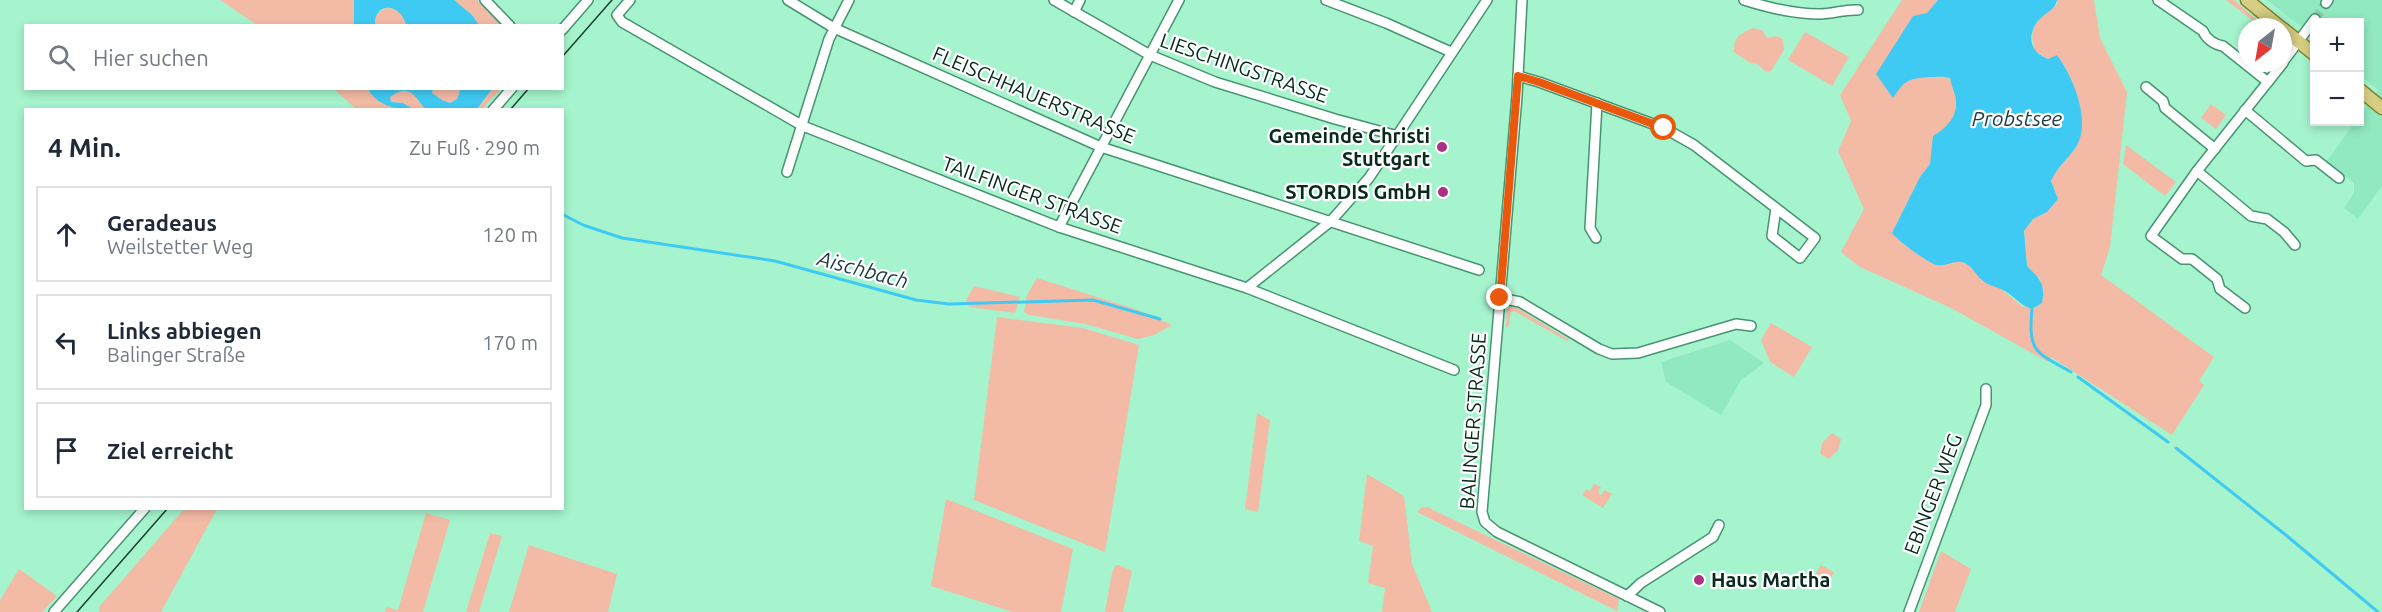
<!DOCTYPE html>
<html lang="de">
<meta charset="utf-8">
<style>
:root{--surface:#fff;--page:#f2f2f3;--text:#1f2937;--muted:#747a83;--line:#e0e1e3}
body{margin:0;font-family:Ubuntu,sans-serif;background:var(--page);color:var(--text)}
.controls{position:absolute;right:18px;top:18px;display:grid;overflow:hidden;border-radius:0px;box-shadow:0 3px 9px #0003}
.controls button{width:54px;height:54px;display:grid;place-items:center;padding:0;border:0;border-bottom:2px solid var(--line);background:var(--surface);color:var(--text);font:30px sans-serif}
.compass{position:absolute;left:2238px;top:18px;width:54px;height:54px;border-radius:50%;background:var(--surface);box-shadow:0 3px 9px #0003;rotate:211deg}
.stop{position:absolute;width:18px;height:18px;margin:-14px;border:4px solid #ea580c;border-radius:50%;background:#fff}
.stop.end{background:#ea580c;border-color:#fff;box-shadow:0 2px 6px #0008}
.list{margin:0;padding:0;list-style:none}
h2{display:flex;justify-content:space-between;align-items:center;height:78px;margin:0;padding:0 24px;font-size:26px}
h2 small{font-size:20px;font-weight:400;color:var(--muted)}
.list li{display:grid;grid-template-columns:39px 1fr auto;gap:18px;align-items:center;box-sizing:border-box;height:96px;margin:0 12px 12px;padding:0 12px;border:2px solid var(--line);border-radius:0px}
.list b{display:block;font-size:22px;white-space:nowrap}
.list p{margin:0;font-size:20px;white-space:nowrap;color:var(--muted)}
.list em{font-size:20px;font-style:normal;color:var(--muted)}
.icon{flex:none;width:33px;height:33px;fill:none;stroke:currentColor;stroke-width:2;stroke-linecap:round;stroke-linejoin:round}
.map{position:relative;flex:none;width:2382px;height:612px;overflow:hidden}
.search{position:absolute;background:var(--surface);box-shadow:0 3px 9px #0003;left:24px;top:24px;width:540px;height:66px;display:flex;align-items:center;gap:15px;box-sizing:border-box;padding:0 21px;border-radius:0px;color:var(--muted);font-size:22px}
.panel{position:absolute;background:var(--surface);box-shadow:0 3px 9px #0003;left:24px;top:108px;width:540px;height:402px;border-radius:0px}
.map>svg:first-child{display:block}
.built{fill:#91e9c0}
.green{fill:#f3bba5}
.water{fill:#3fcaf3}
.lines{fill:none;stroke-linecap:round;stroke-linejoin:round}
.stream{stroke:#3fcaf3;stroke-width:3}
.minor-tunnel{stroke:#86ccaa;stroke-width:9;stroke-dasharray:9 4.5;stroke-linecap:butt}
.minor-casing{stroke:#469471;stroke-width:12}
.major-casing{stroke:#7e802a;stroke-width:15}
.minor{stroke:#fff;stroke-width:9}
.major{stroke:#d7ce84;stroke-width:12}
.tram{stroke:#19402f;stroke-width:1.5}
.route{stroke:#ea580c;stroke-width:8}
.poi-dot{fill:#aa3185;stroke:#fff;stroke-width:2}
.labels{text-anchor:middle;stroke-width:4.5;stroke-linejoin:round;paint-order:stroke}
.street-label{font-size:20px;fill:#082a1c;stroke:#fff}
.poi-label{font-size:20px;font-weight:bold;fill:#082a1c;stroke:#fff;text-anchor:end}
.water-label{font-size:21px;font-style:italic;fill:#1e3a44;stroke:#fff}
</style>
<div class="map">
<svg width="2382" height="612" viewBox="0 0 2382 612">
<rect width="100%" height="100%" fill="#a5f4cd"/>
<g class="built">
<polygon points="2267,0 2382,0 2382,186 2358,219 2344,208 2354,193 2354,183 2326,162 2355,122 2360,122 2360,115 2378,90 2360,75 2360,22 2314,22 2314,37"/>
<polygon points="1730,340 1764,363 1741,380 1721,415 1666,382 1661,362"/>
</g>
<g class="green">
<polygon points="220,0 354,0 354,25 257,25"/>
<polygon points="454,0 477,0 501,25 479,25 472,15"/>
<path d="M 1902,0 L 1938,0 L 1927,13 L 1901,86 L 1913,77 L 1941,76 L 1950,78 C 1951,86 1956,94 1956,102 C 1957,118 1945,129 1933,136 L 1931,163 L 1920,177 L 1892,233 L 1935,265 L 1944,265 L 1957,261 L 1968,264 L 1982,280 L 2001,289 L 2022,306 L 2033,309 L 2042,303 L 2040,279 L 2027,266 L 2024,231 L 2033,219 L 2047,212 L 2058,199 L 2051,181 L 2054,174 L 2077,146 L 2072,84 L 2064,64 L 2048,59 L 2035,51 C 2027,26 2038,19 2057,4 L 2057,0 L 2094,0 L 2100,38 L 2127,92 L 2110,247 L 2101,275 L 2214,357 L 2199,381 L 2204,385 L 2172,435 L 2051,357 L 2048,362 L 1951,308 L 1860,267 L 1841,252 L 1864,209 L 1838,151 L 1851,121 L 1840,95 Z"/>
<polygon points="2226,0 2234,0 2265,27 2261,27"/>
<path d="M 386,8 C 397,8 404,14 406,25 L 375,26 C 374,16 378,12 386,8 Z"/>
<path d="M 1753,28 L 1762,30 L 1767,38 L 1776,36 L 1783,39 L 1784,50 L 1771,71 L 1766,72 L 1757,64 L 1750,63 L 1734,52 C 1733,37 1741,33 1753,28 Z"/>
<polygon points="1805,32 1849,57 1832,86 1788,60"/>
<polygon points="334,89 368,89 370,93 395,109 356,109"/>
<polygon points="433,89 458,89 460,91 457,99 450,103 442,100 432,93"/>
<polygon points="492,89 501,89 482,109 476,109"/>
<polygon points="405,91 412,92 425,109 413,109 403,103 391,102 389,97 396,92"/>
<polygon points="2211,104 2226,115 2216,129 2201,118"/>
<polygon points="2126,145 2176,182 2165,196 2123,164"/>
<polygon points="1037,278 1138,310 1172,325 1154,335 1138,339 1085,324 1029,315 1024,312 1027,295"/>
<polygon points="974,286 1020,297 1015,313 969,307 966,300"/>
<polygon points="1514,306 1568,339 1569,342 1514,311 1511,312 1509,325 1506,327 1507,310 1509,307"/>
<polygon points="997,317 1083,328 1139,345 1105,552 974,500"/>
<polygon points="1771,323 1812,347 1794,377 1770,362 1761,340"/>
<polygon points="1257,413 1270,420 1258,512 1245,509"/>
<polygon points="1832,433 1841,439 1838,450 1829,459 1820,454 1822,443"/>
<polygon points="1367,474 1404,496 1412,564 1432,612 1382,612 1385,588 1368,583 1373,546 1359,541"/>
<polygon points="1594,484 1601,487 1598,492 1601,495 1605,490 1612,494 1603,508 1582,495 1586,489 1590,491"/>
<polygon points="946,499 1073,549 1061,612 1013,612 931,586"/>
<polygon points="1427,507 1619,599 1617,611 1417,512 1421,508"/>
<polygon points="185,508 217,509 161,612 99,612 99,607"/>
<polygon points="426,513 450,520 423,612 385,612 386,607 398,610"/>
<polygon points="490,533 502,536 479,612 466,612"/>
<polygon points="529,545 617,574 608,612 509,612"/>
<polygon points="1941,551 1971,569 1955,612 1919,612"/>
<polygon points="1119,565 1132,571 1123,612 1105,612 1112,573 1115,566"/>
<polygon points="1821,565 1834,572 1828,582 1824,583 1814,577"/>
<polygon points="19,569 57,596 42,612 0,612 0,600"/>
</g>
<g class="water">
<path d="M 354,0 L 454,0 L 472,15 L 479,25 L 406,25 C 401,3 374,1 375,25 L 354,25 Z"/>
<path d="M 1938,0 L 2057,0 C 2055,10 2048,11 2042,17 C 2032,25 2027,41 2036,51 C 2038,54 2044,57 2048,59 L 2057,55 C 2073,77 2092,121 2076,147 C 2068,159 2057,167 2051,181 L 2058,199 L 2047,212 L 2033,219 L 2024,231 L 2027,266 C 2039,278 2046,284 2042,303 L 2032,309 C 2019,305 2013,294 2001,289 C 1993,286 1987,285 1981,279 C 1976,275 1973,268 1968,265 C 1957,257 1949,267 1937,265 C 1929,264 1897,240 1892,233 L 1920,177 L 1930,164 L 1933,136 C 1945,129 1957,118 1956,102 C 1956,94 1951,86 1950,78 C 1942,76 1938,77 1930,77 C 1908,79 1906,79 1893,98 L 1876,74 L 1913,16 L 1927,13 Z"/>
<path d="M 368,89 L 433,89 L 432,93 L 442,100 L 450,103 L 457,99 L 460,91 L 458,89 L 492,89 L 476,110 L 425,109 C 414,95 409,83 390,97 L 391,102 L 403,103 L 413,109 C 396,110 376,105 368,89 Z"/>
</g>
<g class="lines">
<g class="stream">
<polyline points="562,214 583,225 622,238 775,261 916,300 949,304 1093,300 1160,319"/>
<path d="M 2032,309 C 2028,352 2035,352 2071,372"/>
<polyline points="2078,377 2168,442"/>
<polyline points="2176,448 2287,536 2378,612"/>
</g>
<polyline class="minor-tunnel" points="2315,19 2326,3"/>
<defs>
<g id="minor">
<polyline points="485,0 510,26"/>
<polyline points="630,0 617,15 622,22 803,126 1059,227 1247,288 1454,370"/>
<polyline points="788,0 834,28 1101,147 1479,270"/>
<polyline points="1054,0 1150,55 1215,82 1335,119 1398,136"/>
<polyline points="1326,0 1386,23 1451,52"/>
<polyline points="1522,0 1517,96 1482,512 1485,522 1497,532 1660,612"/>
<path d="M 1744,0 C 1769,8 1793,14 1820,14 C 1833,14 1845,9 1858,10"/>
<path d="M 2158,0 L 2203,31 C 2206,39 2215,45 2223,46 L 2268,82"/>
<polyline points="2326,3 2328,0"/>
<polyline points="1074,12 1080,0"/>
<polyline points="562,30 588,0"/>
<polyline points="2283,62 2315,19"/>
<polyline points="1518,76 1539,82 1664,128 1694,145 1815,238 1800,258 1772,236 1776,208"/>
<polyline points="2146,87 2163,101 2165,108 2215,149"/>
<polyline points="493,110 512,88"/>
<polyline points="2245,110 2306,161 2316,160 2339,178"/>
<polyline points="2197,171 2251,216 2267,219 2284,232 2295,245"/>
<polyline points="787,172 829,39 849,0"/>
<polyline points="1059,227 1179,0"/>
<polyline points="1596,238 1590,228 1597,103"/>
<polyline points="1247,288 1331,221 1369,178 1487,0"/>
<polyline points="1500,298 1520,302 1599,349 1612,354 1638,353 1736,324 1751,326"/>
<polyline points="2245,308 2220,289 2217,279 2192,259 2182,259 2151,236 2197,171 2283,63"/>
<polyline points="1627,596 1641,583 1713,537 1719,525"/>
<polyline points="54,612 145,508"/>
<polyline points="1909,612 1986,405 1986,389"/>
</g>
<g id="major">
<polyline points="2247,0 2280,27"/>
<polyline points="2283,29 2314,54"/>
<polyline points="2360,90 2382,108"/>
</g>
</defs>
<use href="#minor" class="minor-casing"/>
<use href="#major" class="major-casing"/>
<use href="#minor" class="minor"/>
<use href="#major" class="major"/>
<g class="tram">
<polyline points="562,57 612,0"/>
<polyline points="510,110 529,88"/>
<polyline points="77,612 168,508"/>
</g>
</g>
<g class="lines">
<polyline class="route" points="1500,298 1518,76 1539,82 1664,128"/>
</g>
<g class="poi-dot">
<circle cx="1442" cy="147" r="6"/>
<circle cx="1443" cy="192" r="6"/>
<circle cx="1699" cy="580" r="6"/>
</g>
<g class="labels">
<g class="street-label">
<text transform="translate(1244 68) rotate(19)" y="7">LIESCHINGSTRASSE</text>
<text transform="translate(1034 95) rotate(23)" y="7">FLEISCHHAUERSTRASSE</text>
<text transform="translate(1032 195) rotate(20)" y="7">TAILFINGER STRASSE</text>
<text transform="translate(1473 421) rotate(-86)" y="7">BALINGER STRASSE</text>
<text transform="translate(1933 494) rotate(-69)" y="7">EBINGER WEG</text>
</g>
<g class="poi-label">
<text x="1430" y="143">Gemeinde Christi<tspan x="1430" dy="23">Stuttgart</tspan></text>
<text x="1431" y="199">STORDIS GmbH</text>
<text x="1711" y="587" text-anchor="start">Haus Martha</text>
</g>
<g class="water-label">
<text x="2017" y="126">Probstsee</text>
<text transform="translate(863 270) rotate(15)" y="7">Aischbach</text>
</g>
</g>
</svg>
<div class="controls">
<button>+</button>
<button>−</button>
</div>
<svg class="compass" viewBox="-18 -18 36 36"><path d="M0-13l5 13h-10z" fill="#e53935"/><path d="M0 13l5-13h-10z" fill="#747a83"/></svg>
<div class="stop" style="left:1664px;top:128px"></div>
<div class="stop end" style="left:1500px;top:298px"></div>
<div class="search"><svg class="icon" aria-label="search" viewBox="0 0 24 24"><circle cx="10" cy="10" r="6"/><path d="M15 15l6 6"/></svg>Hier suchen</div>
<section class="panel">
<h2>4 Min.<small>Zu Fuß · 290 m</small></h2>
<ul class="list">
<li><svg class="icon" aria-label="ahead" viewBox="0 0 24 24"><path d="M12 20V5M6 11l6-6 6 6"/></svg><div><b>Geradeaus</b><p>Weilstetter Weg</p></div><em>120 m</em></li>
<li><svg class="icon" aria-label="left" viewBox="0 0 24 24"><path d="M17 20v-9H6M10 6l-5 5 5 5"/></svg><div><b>Links abbiegen</b><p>Balinger Straße</p></div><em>170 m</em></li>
<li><svg class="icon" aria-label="arrive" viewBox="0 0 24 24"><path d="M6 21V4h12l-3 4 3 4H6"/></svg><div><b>Ziel erreicht</b></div></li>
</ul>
</section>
</div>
